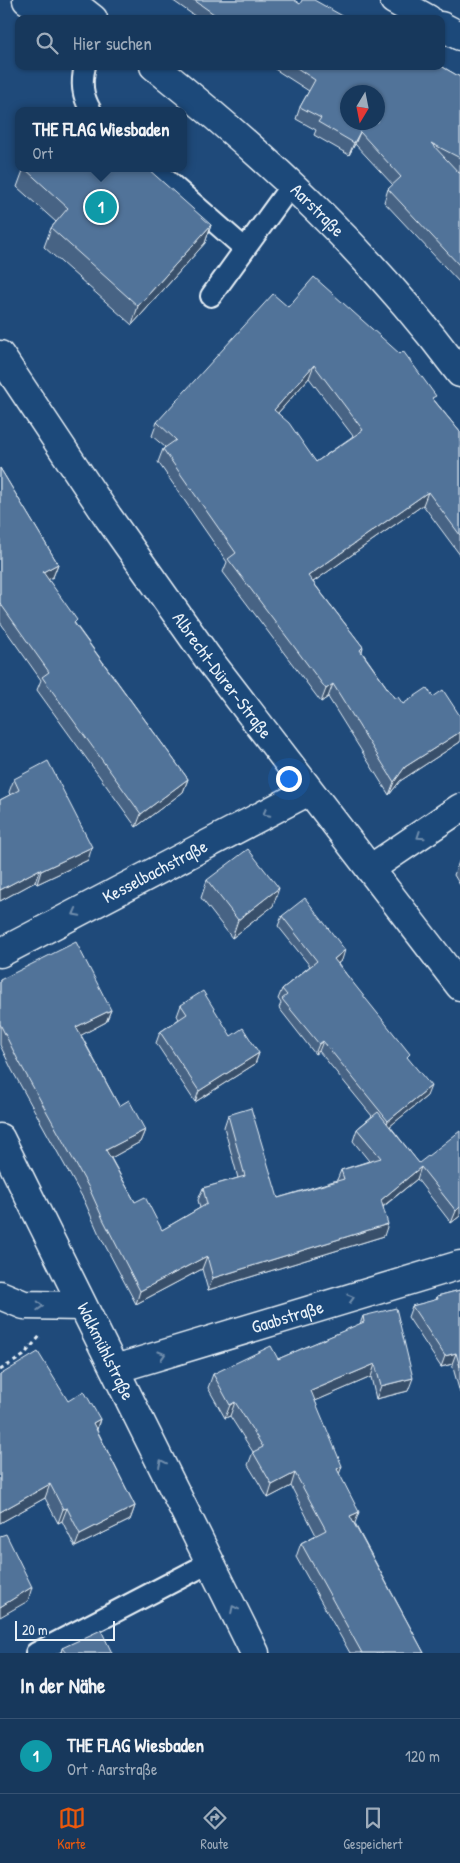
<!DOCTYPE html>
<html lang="de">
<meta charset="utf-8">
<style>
:root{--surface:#17385c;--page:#244365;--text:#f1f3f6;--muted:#9eacbb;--line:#365272;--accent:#ea580c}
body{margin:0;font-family:"Patrick Hand",sans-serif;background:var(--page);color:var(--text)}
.compass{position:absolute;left:340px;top:85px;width:45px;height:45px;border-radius:50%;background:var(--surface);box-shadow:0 1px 4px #0004;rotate:190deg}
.scale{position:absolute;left:15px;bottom:12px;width:100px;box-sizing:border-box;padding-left:5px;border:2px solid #e8f1f8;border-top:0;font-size:14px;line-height:18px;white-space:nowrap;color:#e8f1f8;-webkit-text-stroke:4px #1f4a7a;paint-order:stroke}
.you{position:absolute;left:288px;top:778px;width:18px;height:18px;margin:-12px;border:4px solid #fff;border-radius:50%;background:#1a73e8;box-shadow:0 0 0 8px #1a73e833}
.badge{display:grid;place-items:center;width:32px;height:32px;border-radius:50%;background:var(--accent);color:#fff;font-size:16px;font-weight:700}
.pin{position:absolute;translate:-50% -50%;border:2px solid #fff;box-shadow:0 1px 5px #0006}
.popup{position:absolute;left:15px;top:107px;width:172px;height:65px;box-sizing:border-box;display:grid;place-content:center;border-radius:10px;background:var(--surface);filter:drop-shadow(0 1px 4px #0005);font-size:16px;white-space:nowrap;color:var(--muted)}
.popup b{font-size:19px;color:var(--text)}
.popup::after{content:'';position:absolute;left:50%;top:100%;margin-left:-10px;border:10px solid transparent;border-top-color:var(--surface)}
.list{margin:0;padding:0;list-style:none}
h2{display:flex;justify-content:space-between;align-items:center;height:65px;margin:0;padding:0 20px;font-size:21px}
h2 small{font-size:16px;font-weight:400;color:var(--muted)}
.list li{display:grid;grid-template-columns:32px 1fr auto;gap:15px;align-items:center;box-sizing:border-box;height:75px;padding:0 20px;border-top:1px solid var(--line)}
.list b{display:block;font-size:19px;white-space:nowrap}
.list p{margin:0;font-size:16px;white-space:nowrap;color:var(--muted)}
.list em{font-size:16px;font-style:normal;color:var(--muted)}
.icon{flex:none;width:28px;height:28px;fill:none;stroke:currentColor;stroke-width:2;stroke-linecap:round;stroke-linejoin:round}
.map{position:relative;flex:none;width:460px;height:1653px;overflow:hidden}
.search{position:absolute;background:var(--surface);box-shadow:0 1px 4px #0004;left:15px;right:15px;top:15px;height:55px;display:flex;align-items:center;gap:12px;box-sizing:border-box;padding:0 18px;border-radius:10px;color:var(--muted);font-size:19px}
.sheet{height:140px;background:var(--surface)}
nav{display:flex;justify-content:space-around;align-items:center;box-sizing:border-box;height:70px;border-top:1px solid var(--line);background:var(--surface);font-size:14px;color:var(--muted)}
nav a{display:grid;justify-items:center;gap:2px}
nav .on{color:var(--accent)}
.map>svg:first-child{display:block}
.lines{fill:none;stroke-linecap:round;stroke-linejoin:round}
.service-casing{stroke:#e8f1f8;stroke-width:24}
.minor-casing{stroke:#e8f1f8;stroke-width:31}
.tertiary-casing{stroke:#e8f1f8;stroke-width:31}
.primary-casing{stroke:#e8f1f8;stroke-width:31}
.path{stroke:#e8f1f8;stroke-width:3;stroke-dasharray:4 4;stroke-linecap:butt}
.service{stroke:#1f4a7a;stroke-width:20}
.minor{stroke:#1f4a7a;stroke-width:28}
.tertiary{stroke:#1f4a7a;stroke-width:28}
.primary{stroke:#1f4a7a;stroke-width:28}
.wall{fill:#466384;stroke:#e8f1f8;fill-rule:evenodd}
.shaded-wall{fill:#39506b;stroke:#e8f1f8}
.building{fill:#517399;stroke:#e8f1f8;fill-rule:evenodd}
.oneway{stroke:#6f8dac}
.labels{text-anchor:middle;stroke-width:4;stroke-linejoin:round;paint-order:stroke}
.street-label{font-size:18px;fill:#e8f1f8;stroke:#1f4a7a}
</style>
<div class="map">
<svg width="460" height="1653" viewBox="0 0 460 1653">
<rect width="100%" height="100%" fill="#1f4a7a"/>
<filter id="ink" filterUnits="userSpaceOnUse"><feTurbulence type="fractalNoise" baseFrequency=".02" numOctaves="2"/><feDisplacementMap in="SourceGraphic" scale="10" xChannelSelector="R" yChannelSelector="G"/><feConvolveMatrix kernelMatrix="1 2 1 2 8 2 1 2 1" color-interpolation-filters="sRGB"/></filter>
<g filter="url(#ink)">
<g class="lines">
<defs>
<g id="service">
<path d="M 85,66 C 81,83 82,95 91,111"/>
<polyline points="153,168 244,248"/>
<polyline points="211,296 292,184"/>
<polyline points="36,1653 211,1562"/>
</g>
<g id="minor">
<polyline points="370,869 460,808"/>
<path id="s1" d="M 0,953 L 309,791"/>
<path id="s2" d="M 0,1138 L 255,1653"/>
<polyline points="0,1295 24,1305 82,1306"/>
<path id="s3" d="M 115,1369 L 460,1265"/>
</g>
<g id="tertiary">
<polyline points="394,0 428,19"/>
<polyline points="441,26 460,36"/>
</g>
<g id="primary">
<polyline points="27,0 65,19"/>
<polyline points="69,0 93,19"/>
<path id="s4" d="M 154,66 C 268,157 373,256 460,373"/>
<path id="s5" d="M 0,355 L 108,517 L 207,657 L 460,986"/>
</g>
</defs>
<use href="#service" class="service-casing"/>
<use href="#minor" class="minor-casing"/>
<use href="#tertiary" class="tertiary-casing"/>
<use href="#primary" class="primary-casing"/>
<polyline class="path" points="0,1370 23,1356 40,1336"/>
<use href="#service" class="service"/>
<use href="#minor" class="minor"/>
<use href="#tertiary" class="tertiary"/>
<use href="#primary" class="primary"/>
</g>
<g class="wall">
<polygon points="172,0 294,0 300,4 348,19 199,19"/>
<polygon points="270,66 441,66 460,77 460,173 458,172 460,174 460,283 384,202 388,189 393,185 355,144 349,155 314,135 316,130 296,119 300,107 309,91"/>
<polygon points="24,168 211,225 205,243 132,325 44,247 51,228 56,222 17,187"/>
<path d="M 288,307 L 434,400 L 460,432 L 460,555 L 423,505 L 313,582 L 363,647 L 362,652 L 395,699 L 403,704 L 433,697 L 460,716 L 460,742 L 400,781 L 389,795 L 328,697 L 321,702 L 223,572 L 227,562 L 158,462 L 163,449 L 165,447 L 152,436 L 157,422 ZM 309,378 L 353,436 L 316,462 L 278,413 Z"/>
<polygon points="0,468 58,564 53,577 48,579 76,625 188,779 183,792 136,827 37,690 41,680 0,622"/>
<polygon points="14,779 88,860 37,884 35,882 0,901 0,800 10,795 9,792"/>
<polygon points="460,859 460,885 454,875"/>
<polygon points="207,880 273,906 232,938 201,898"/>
<polygon points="282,916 342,960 338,963 408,1059 427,1096 390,1126 460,1216 451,1223 417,1179 383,1207 384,1236 208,1290 202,1269 136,1304 98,1232 84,1200 12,1070 0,1045 0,980 111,1010 106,1022 81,1035 119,1106 145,1130 140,1142 111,1158 135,1202 162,1230 200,1208 198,1200 203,1188 238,1178 224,1127 228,1115 278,1198 337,1180 341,1170 369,1161 353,1141 357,1129 372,1116 319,1051 315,1054 279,1008 281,1003 278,999 282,989 310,966 278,926"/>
<polygon points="181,1005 259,1053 255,1064 195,1102 156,1043 160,1032 179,1019 177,1016"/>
<polygon points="460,1290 460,1393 452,1364 441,1367 408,1317 412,1306 436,1300 437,1296"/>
<polygon points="363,1316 408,1391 376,1399 371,1377 315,1401 339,1473 355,1524 424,1653 350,1653 296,1557 301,1543 316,1535 291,1486 268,1498 248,1465 253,1452 230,1416 225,1418 208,1388 213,1374 278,1359 360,1324"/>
<polygon points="0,1375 68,1401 100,1419 97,1430 135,1506 130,1520 75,1547 62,1521 58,1523 45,1498 0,1523"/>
<polygon points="62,1648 112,1653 61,1653"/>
</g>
<g class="shaded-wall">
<polygon points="360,132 355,144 349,155 354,143"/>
<polygon points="211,225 205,243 132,325 138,306"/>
<polygon points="314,365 309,378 269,423 274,410"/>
<polygon points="428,492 423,505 303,589 308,576"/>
<polygon points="58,564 53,577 39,585 43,572"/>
<polygon points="333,684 328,697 321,702 326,689"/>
<polygon points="460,732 460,742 400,781 389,795 394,782 405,767"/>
<polygon points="188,779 183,792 136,827 141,814"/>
<polygon points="92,847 88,860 37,884 41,871"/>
<polygon points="40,869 35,882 0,901 0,890"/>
<polygon points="279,888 273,906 232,938 238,920"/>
<polygon points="345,950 342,960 331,969 334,959"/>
<polygon points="111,1010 106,1022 72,1040 76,1027"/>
<polygon points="323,1041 319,1051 315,1054 319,1044"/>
<polygon points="259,1053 255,1064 195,1102 199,1091"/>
<polygon points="431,1086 427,1096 384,1131 388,1121"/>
<polygon points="145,1130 140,1142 102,1163 106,1150"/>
<polygon points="421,1167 417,1179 376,1212 381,1200"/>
<polygon points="460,1207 460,1216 451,1223 456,1211"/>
<polygon points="388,1224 384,1236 208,1290 213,1278"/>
<polygon points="207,1256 202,1269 136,1304 140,1291"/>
<polygon points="456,1353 452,1364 441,1367 445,1356"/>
<polygon points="375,1364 371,1377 306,1405 311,1391"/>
<polygon points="413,1378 408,1391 376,1399 381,1386"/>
<polygon points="235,1402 230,1416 225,1418 230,1405"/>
<polygon points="100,1419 95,1433 93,1423"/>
<polygon points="342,1466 337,1480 337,1469"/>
<polygon points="295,1473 291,1486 268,1498 272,1485"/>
<polygon points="50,1484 45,1498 0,1523 0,1512"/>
<polygon points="135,1506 130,1520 75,1547 80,1534"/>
<polygon points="67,1508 62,1521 58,1523 63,1509"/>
<polygon points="359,1512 354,1526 350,1516"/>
<polygon points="32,1587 28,1601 0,1617 0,1607"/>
</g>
<g class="building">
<polygon points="194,0 294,0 300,4 302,0 314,0 348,19 221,19"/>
<path d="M 294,66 L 441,66 L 460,77 L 460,158 L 431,143 L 460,174 L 460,266 L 388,189 L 401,177 L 360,132 L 354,143 L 318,122 L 321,118 L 300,107 L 315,80 ZM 348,92 L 378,92 L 378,122 L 348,122 Z"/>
<polygon points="79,108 82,111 76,111"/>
<polygon points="24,168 147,168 211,225 138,306 51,228 68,208"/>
<path d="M 314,277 L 400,354 L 403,351 L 436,396 L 432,398 L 460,432 L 460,535 L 428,492 L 308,576 L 363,647 L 360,650 L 395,699 L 398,697 L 403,704 L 427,688 L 433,697 L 443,690 L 460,716 L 460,732 L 405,767 L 394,782 L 333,684 L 326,689 L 228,559 L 236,553 L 163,449 L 176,440 L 157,422 L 273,294 L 288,307 ZM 314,365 L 363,430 L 316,462 L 289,423 L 274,410 Z"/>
<polygon points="0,468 58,564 43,572 77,620 74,623 188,779 141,814 42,677 49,672 0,603"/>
<polygon points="48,761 92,847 41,871 40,869 0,890 0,800 19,790 14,779"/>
<polygon points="248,849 279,888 238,920 207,880"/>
<polygon points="305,898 345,950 334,959 410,1054 407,1057 431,1086 388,1121 323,1041 319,1044 282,999 287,995 282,989 317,961 282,916"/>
<polygon points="76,942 111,1010 76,1027 119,1106 129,1100 145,1130 106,1150 135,1202 145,1197 162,1230 207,1204 203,1188 245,1176 228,1115 251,1108 278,1198 344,1179 341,1170 381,1158 357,1129 378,1112 419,1163 460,1131 460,1207 456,1211 421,1167 381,1200 388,1224 213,1278 207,1256 140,1291 103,1219 89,1188 17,1058 0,1024 0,980"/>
<polygon points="203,991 231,1036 243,1028 259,1053 199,1091 160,1032 187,1014 181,1005"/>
<polygon points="460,1290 460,1367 456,1353 445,1356 412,1306 438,1299 437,1296"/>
<polygon points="396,1308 413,1378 381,1386 375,1364 311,1391 342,1466 337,1469 359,1512 350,1516 424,1653 362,1653 301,1543 326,1530 295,1473 272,1485 253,1452 263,1447 235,1402 230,1405 213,1374 271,1346 278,1359 364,1322 363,1316"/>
<polygon points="38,1352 68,1401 84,1391 100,1419 93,1423 135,1506 80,1534 67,1508 63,1509 50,1484 0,1512 0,1375"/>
<polygon points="6,1534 32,1587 0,1607 0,1536"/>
<polygon points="101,1630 112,1653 66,1653 62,1648"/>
</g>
<defs><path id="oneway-chevron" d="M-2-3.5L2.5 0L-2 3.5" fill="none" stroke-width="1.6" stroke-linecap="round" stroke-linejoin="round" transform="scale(1.25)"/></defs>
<g class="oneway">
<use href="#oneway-chevron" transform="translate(266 813) rotate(152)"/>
<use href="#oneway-chevron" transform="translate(420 836) rotate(146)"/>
<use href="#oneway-chevron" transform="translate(76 913) rotate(152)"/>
<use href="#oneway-chevron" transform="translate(351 1298) rotate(-17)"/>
<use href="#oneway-chevron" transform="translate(40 1306) rotate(3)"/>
<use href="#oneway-chevron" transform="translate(162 1355) rotate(-17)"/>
<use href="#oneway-chevron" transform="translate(162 1463) rotate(-116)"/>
<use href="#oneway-chevron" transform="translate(234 1609) rotate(-116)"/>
</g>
</g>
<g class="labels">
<g class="street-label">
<text dy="6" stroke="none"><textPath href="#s4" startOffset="218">Aarstraße</textPath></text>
<text dy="6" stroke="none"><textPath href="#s5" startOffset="390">Albrecht-Dürer-Straße</textPath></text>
<text dy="6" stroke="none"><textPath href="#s1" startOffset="175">Kesselbachstraße</textPath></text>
<text dy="6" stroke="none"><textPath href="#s3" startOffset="180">Gaabstraße</textPath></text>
<text dy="6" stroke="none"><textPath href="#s2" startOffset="238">Walkmühlstraße</textPath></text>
</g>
</g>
</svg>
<svg class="compass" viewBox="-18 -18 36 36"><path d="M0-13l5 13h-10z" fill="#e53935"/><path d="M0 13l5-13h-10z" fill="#9eacbb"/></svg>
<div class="scale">20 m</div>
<div class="you"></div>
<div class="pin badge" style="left:101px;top:207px;background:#0f9aa8">1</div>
<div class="popup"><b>THE FLAG Wiesbaden</b>Ort</div>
<div class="search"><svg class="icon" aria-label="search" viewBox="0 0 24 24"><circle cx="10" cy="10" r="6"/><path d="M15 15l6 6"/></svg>Hier suchen</div>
</div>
<section class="sheet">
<h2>In der Nähe<small></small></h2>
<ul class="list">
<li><span class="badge" style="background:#0f9aa8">1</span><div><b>THE FLAG Wiesbaden</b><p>Ort · Aarstraße</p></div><em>120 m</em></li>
</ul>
</section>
<nav>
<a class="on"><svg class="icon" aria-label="map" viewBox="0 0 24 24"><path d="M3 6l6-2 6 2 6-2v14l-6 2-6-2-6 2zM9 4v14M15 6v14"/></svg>Karte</a>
<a><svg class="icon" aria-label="directions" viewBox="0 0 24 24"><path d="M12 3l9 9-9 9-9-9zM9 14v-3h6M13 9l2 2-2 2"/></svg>Route</a>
<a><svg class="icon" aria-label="saved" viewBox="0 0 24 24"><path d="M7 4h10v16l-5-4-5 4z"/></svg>Gespeichert</a>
</nav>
